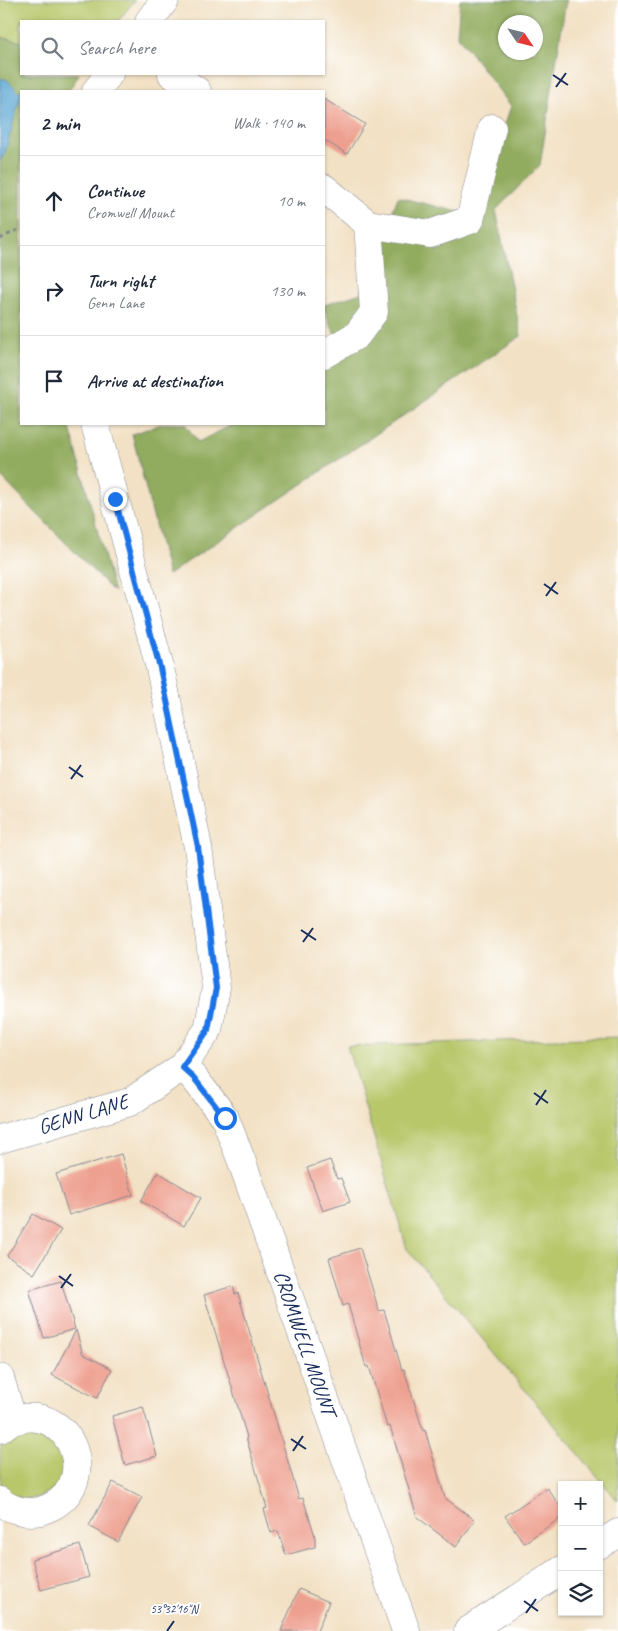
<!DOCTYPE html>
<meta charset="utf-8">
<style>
:root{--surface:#fff;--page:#f2f2f3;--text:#1f2937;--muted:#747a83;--line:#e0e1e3}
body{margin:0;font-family:Caveat,sans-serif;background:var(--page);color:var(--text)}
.controls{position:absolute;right:15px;bottom:15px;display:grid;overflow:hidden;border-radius:0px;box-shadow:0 1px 4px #0004}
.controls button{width:45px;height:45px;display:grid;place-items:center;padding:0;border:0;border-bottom:1px solid var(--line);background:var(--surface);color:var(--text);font:25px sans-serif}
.compass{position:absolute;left:498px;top:15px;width:45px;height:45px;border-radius:50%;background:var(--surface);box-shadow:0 1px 4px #0004;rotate:125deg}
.stop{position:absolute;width:15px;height:15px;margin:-11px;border:4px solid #1a73e8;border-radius:50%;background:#fff}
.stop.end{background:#1a73e8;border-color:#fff;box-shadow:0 1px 5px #0008}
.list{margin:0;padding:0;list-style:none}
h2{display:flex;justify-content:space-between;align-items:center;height:65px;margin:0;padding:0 20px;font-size:21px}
h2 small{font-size:16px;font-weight:400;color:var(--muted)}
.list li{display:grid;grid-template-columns:32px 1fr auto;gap:15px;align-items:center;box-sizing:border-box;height:90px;padding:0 20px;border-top:1px solid var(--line)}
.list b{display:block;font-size:19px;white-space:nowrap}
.list p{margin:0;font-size:16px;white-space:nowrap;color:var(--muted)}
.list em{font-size:16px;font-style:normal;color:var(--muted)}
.icon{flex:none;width:28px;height:28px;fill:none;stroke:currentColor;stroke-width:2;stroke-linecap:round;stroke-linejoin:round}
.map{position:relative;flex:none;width:618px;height:1631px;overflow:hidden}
.search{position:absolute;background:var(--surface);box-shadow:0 1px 4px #0004;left:20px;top:20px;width:305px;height:55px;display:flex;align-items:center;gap:12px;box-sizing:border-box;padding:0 18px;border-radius:0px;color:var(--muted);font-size:19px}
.panel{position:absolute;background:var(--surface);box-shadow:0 1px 4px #0004;left:20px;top:90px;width:305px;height:335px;border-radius:0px}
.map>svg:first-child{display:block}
.green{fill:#b8c76a;stroke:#6a7b64}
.forest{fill:#92ac5e;stroke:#566e5e;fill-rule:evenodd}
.water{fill:#5aa6d2;stroke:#3a6a98}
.building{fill:#eea090}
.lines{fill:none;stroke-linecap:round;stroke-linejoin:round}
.minor-casing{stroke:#868891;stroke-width:29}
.path{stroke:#868891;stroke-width:3;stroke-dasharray:4 4;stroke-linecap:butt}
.minor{stroke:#fff;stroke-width:28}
.route{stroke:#1a73e8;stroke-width:6}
.ticks{fill:none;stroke:#1b2f5e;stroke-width:2}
.labels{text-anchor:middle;stroke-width:4;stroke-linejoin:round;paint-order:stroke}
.street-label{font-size:21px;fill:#1b2f5e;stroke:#fff}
.ticks-label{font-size:12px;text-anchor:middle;fill:#1b2f5e;stroke:#fff;stroke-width:4;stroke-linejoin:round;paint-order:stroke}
</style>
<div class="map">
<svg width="618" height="1631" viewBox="0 0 618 1631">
<rect width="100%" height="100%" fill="#fff"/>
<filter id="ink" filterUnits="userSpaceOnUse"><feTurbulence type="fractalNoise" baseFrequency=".02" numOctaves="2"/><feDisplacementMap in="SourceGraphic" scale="10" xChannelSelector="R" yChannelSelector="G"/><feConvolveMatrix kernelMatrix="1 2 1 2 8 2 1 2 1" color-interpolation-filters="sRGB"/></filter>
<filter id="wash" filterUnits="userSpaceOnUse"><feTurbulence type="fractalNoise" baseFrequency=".0096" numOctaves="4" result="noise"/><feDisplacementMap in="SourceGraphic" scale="20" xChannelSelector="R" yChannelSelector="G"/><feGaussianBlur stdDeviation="1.12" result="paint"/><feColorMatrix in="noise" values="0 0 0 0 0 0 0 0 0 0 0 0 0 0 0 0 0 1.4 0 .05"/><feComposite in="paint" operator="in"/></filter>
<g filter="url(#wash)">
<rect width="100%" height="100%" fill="#f2e1c4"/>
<g class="green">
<polygon points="0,0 135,0 118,21 21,21 21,42 0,37"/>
<polygon points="618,1037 618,1501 407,1249 347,1046"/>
<path d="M 32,1430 C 59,1436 73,1461 57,1486 C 55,1490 49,1492 45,1494 C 31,1503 4,1499 0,1480 C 0,1475 0,1469 0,1464 C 0,1459 0,1453 0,1449 C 5,1436 21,1432 32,1430 Z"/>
</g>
<g class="forest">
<path d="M 460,0 L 566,0 L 540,165 L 496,210 L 521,336 L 168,575 L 132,434 L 162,424 L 185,424 L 198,442 L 234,424 L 324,424 L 324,367 L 344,356 L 324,309 L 324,305 L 361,293 L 398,197 L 475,216 L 511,106 L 457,35 ZM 506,22 L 536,22 L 536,52 L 506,52 Z"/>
<polygon points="0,37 21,42 21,74 79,74 69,91 21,91 21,424 69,424 114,592 0,476"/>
</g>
<polygon class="water" points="0,79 6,79 21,94 5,153 0,161"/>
<g id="blocks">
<g class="building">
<polygon points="324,99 365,124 347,154 324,140"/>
<polygon points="121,1154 133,1195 69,1215 56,1174"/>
<polygon points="330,1160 337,1179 341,1178 350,1202 323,1211 307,1168"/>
<polygon points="158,1172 201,1198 184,1226 141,1201"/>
<polygon points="33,1214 61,1230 34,1274 7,1256"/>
<polygon points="360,1248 379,1311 384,1310 402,1370 404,1369 423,1431 425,1430 445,1498 475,1520 456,1547 417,1517 390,1426 387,1427 369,1366 366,1367 348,1304 343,1306 329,1258"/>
<polygon points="61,1281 75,1329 44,1338 29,1290"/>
<polygon points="233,1286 235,1294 238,1293 299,1499 303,1498 315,1536 315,1547 286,1555 278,1531 271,1533 264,1509 267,1508 246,1437 247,1437 204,1295"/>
<polygon points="76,1330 83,1354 112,1369 97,1398 52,1375"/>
<polygon points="143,1407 157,1456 125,1465 112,1416"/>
<polygon points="113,1482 142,1497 118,1542 89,1526"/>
<polygon points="547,1488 562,1509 562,1517 524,1543 505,1516"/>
<polygon points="80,1545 89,1577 41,1590 32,1559"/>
<polygon points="299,1589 329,1602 317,1631 281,1631"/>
</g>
</g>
</g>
<g filter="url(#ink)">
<use href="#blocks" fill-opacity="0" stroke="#868891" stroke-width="1"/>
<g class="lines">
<defs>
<g id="minor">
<polyline points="149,21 165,0"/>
<polyline points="172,74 197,91"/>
<polyline points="96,91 109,74"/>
<polyline points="324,188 368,224 374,312 357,335 324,354"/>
<polyline points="368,224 430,234 470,220 492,128"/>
<polyline points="182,1067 194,1078 225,1118 242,1162 406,1631"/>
<polyline points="0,1139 130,1102 182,1067 208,1030 216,988 198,847 160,668 95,424"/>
<polyline points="0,1378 13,1421"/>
<path d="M 0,1429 C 4,1426 9,1422 13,1421 C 73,1399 106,1492 40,1511 C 27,1514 10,1510 0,1501"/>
<polyline points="599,1545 618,1533"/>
<polyline points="468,1631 562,1570"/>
</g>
</defs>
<use href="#minor" class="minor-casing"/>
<polyline class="path" points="0,239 21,228"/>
<use href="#minor" class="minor"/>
</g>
</g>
<g class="lines" filter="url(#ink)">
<polyline class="route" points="115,499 160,668 198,847 216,988 208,1030 182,1067 194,1078 225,1118"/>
</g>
<path class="ticks" d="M 553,75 L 568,85M 556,87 L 566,73M 544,584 L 558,594M 546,596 L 556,582M 69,767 L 83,777M 71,779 L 81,765M 301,930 L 316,940M 303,942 L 313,928M 534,1093 L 548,1103M 536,1105 L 546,1090M 59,1276 L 73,1286M 61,1288 L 71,1274M 291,1439 L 306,1449M 293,1451 L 303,1436M 524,1601 L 538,1611M 526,1613 L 536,1599M 167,1631 L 174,1621"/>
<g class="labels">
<g class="street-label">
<text transform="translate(83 1114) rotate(-17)" y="7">GENN LANE</text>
<text transform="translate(305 1343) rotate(71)" y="7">CROMWELL MOUNT</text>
</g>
</g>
<g class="ticks-label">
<text x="174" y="1613">53°32'16"N</text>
</g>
</svg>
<div class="controls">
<button>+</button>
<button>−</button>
<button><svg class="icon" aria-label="layers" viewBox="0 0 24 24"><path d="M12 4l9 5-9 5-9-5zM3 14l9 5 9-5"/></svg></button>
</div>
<svg class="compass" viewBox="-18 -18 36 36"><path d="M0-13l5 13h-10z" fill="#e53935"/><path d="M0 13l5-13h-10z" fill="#747a83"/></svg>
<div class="stop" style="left:225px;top:1118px"></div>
<div class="stop end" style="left:115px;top:499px"></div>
<div class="search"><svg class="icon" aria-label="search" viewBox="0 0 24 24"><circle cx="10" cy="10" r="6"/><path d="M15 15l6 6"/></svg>Search here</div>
<section class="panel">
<h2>2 min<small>Walk · 140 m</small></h2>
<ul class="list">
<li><svg class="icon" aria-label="ahead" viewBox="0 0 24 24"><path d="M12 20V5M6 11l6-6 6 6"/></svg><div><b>Continue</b><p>Cromwell Mount</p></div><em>10 m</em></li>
<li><svg class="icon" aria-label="right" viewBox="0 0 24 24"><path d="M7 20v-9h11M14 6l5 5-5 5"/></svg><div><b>Turn right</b><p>Genn Lane</p></div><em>130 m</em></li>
<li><svg class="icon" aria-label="arrive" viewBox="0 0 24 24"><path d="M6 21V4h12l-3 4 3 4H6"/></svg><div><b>Arrive at destination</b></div></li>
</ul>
</section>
</div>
